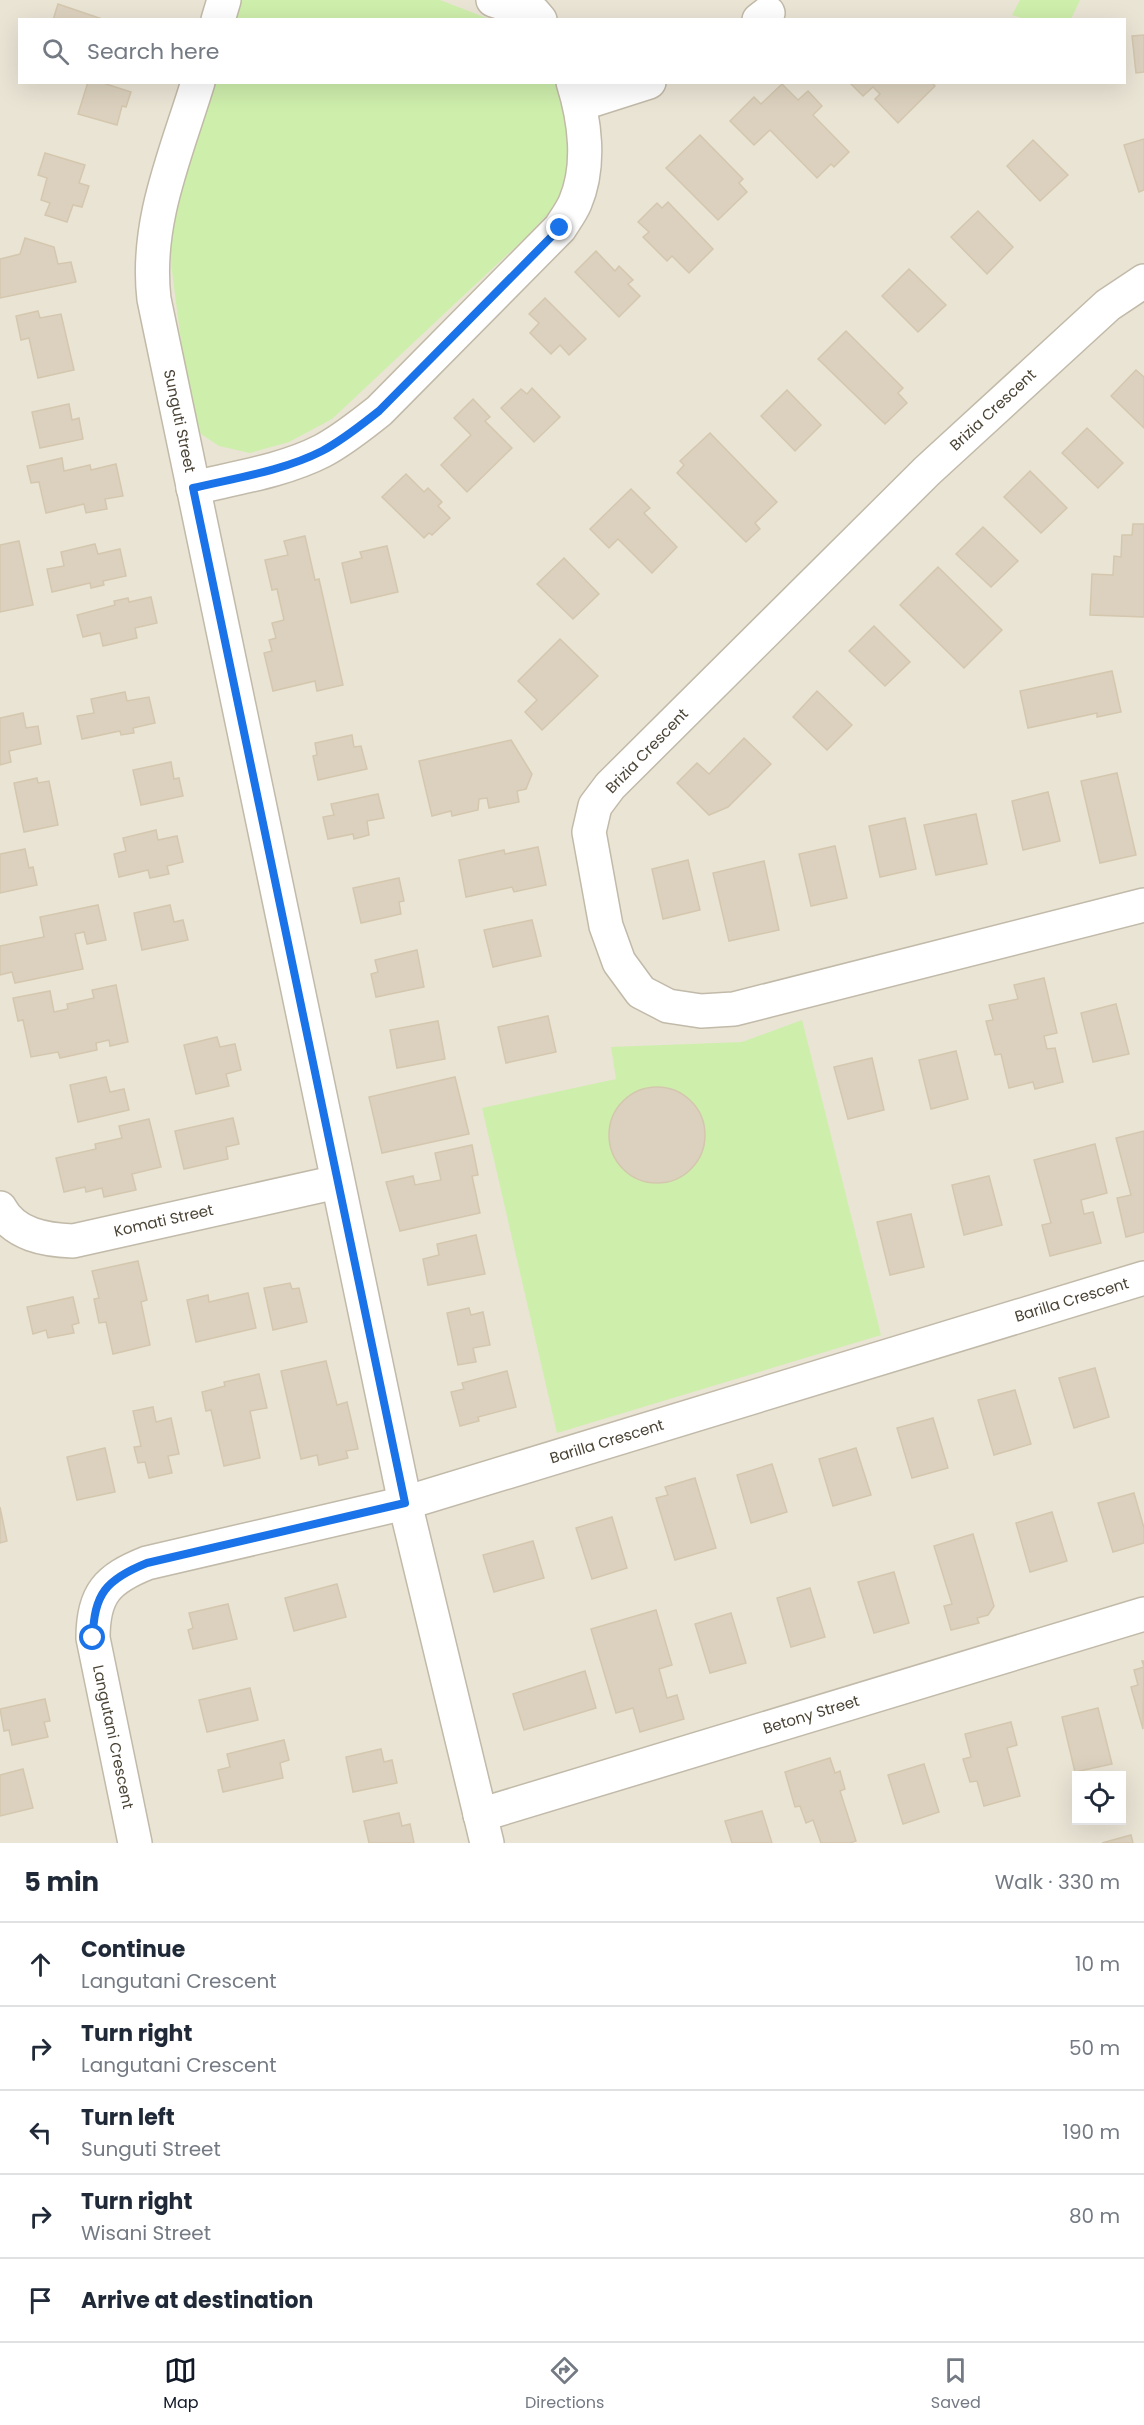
<!DOCTYPE html>
<meta charset="utf-8">
<style>
:root{--surface:#fff;--page:#f2f2f3;--text:#1f2937;--muted:#747a83;--line:#e0e1e3;--accent:#111827}
body{margin:0;font-family:Poppins,sans-serif;background:var(--page);color:var(--text)}
.controls{position:absolute;right:18px;bottom:18px;display:grid;overflow:hidden;border-radius:0px;box-shadow:0 6px 24px #0002}
.controls button{width:54px;height:54px;display:grid;place-items:center;padding:0;border:0;border-bottom:2px solid var(--line);background:var(--surface);color:var(--text);font:30px sans-serif}
.stop{position:absolute;width:18px;height:18px;margin:-14px;border:4px solid #1a73e8;border-radius:50%;background:#fff}
.stop.end{background:#1a73e8;border-color:#fff;box-shadow:0 2px 6px #0008}
.list{margin:0;padding:0;list-style:none}
h2{display:flex;justify-content:space-between;align-items:center;height:78px;margin:0;padding:0 24px;font-size:26px}
h2 small{font-size:20px;font-weight:400;color:var(--muted)}
.list li{display:grid;grid-template-columns:39px 1fr auto;gap:18px;align-items:center;box-sizing:border-box;height:84px;padding:0 24px;border-top:2px solid var(--line)}
.list b{display:block;font-size:22px;white-space:nowrap}
.list p{margin:0;font-size:20px;white-space:nowrap;color:var(--muted)}
.list em{font-size:20px;font-style:normal;color:var(--muted)}
.icon{flex:none;width:33px;height:33px;fill:none;stroke:currentColor;stroke-width:2;stroke-linecap:round;stroke-linejoin:round}
.map{position:relative;flex:none;width:1144px;height:1843px;overflow:hidden}
.search{position:absolute;background:var(--surface);box-shadow:0 6px 24px #0002;left:18px;right:18px;top:18px;height:66px;display:flex;align-items:center;gap:15px;box-sizing:border-box;padding:0 21px;border-radius:0px;color:var(--muted);font-size:22px}
.sheet{height:498px;background:var(--surface)}
nav{display:flex;justify-content:space-around;align-items:center;box-sizing:border-box;height:84px;border-top:2px solid var(--line);background:var(--surface);font-size:16px;color:var(--muted)}
nav a{display:grid;justify-items:center;gap:3px}
nav .on{color:var(--accent)}
.map>svg:first-child{display:block}
.residential{fill:#eae4d5;fill-rule:evenodd}
.green{fill:#ceeeac}
.building{fill:#dcd1be;stroke:#d4c7ae;stroke-width:1.5}
.lines{fill:none;stroke-linecap:round;stroke-linejoin:round}
.street-casing{stroke:#c2baa9;stroke-width:36}
.street{stroke:#fff;stroke-width:33}
.route{stroke:#1a73e8;stroke-width:8}
.labels{text-anchor:middle;stroke-width:4.5;stroke-linejoin:round;paint-order:stroke}
.street-label{font-size:15px;fill:#4a4335;stroke:#fff}
</style>
<div class="map">
<svg width="1144" height="1843" viewBox="0 0 1144 1843">
<rect width="100%" height="100%" fill="#f6f2e8"/>
<path class="residential" d="M 0,0 L 1144,0 L 1144,1843 L 0,1843 ZM 20,20 L 1124,20 L 1124,82 L 20,82 ZM 1076,1776 L 1122,1776 L 1122,1820 L 1076,1820 Z"/>
<g class="green">
<polygon points="242,0 440,0 489,19 236,19"/>
<polygon points="1020,0 1080,0 1071,19 1024,19 1012,15"/>
<polygon points="215,83 556,82 568,129 568,176 559,202 526,237 332,419 289,442 250,453 219,446 201,434 190,410 169,248 177,196"/>
<polygon points="802,1020 881,1335 557,1433 482,1108 616,1079 611,1047 742,1042"/>
</g>
<g class="building">
<polygon points="58,4 105,20 53,20"/>
<polygon points="1144,35 1144,72 1136,73 1132,36"/>
<polygon points="88,82 100,82 131,92 126,107 122,106 117,125 78,114"/>
<polygon points="849,82 931,82 935,86 898,123 875,99 880,94 873,87 863,96"/>
<polygon points="782,84 798,100 808,91 822,106 813,115 849,152 834,167 831,164 817,178 770,130 754,145 730,121 754,97 761,104"/>
<polygon points="700,135 743,179 739,183 747,192 718,220 666,168"/>
<polygon points="1144,139 1144,190 1139,192 1124,145"/>
<polygon points="1033,140 1068,175 1040,201 1007,166"/>
<polygon points="45,153 85,165 79,183 89,186 82,207 73,205 67,222 45,215 50,203 41,200 47,178 38,175"/>
<polygon points="668,202 713,249 689,273 672,256 667,261 643,237 649,232 638,222 657,203 662,208"/>
<polygon points="978,211 1013,247 987,274 951,237"/>
<polygon points="25,238 54,247 58,264 71,262 76,282 0,298 0,259 20,254"/>
<polygon points="596,251 615,271 619,266 633,280 628,284 640,296 619,317 575,272"/>
<polygon points="909,269 946,305 918,332 882,296"/>
<polygon points="545,298 586,339 569,355 560,345 551,354 530,333 539,323 529,314"/>
<polygon points="38,311 40,318 61,314 74,370 38,378 29,338 21,340 16,316"/>
<polygon points="846,331 903,388 898,393 907,403 885,424 818,359"/>
<polygon points="1136,370 1144,377 1144,428 1111,396"/>
<polygon points="532,388 560,417 534,442 501,408 521,389 527,394"/>
<polygon points="787,390 821,425 795,451 761,416"/>
<polygon points="473,399 490,417 485,421 512,448 467,492 441,465 471,435 454,418"/>
<polygon points="69,404 72,420 79,418 83,439 40,448 32,412"/>
<polygon points="1087,428 1123,463 1098,488 1062,453"/>
<polygon points="710,433 777,502 755,523 760,529 746,542 677,473 684,465 680,461"/>
<polygon points="62,458 64,471 90,465 91,470 116,464 123,496 105,499 107,509 86,513 84,504 46,513 39,482 31,483 27,466"/>
<polygon points="1030,471 1067,508 1041,533 1004,497"/>
<polygon points="406,474 424,492 428,488 442,502 438,506 450,518 432,535 429,533 424,538 382,497"/>
<polygon points="631,489 650,508 644,513 677,547 652,573 618,539 609,548 590,529"/>
<polygon points="1133,524 1144,524 1144,617 1090,615 1092,574 1113,575 1114,556 1121,557 1122,535 1132,535"/>
<polygon points="983,527 1018,561 991,587 956,554"/>
<polygon points="305,536 315,580 319,579 343,685 317,691 315,681 273,691 264,653 272,651 269,640 276,638 272,623 284,620 277,589 272,590 265,560 288,555 284,541"/>
<polygon points="19,541 33,605 0,612 0,545"/>
<polygon points="95,544 98,554 120,549 126,576 103,581 104,585 91,588 90,583 52,592 47,569 64,566 61,552"/>
<polygon points="387,546 398,592 351,603 342,563 362,558 360,552"/>
<polygon points="564,558 599,594 573,619 537,584"/>
<polygon points="938,567 1002,630 964,668 900,605"/>
<polygon points="151,597 157,623 135,628 137,638 103,646 100,633 83,637 77,615 115,605 114,601 128,598 129,602"/>
<polygon points="874,626 910,662 885,686 849,651"/>
<polygon points="560,639 598,676 542,730 525,712 537,700 518,681"/>
<polygon points="1112,671 1121,712 1097,717 1097,713 1028,728 1020,691"/>
<polygon points="817,691 852,725 827,750 793,717"/>
<polygon points="125,692 127,701 149,697 155,723 133,728 134,733 121,735 120,731 82,739 77,716 94,713 91,699"/>
<polygon points="23,713 26,728 38,726 41,744 9,751 11,762 0,765 0,718"/>
<polygon points="352,735 354,747 361,746 367,769 318,780 313,756 317,755 315,743"/>
<polygon points="744,738 771,764 728,807 709,815 677,783 697,763 709,774"/>
<polygon points="511,740 532,774 526,789 517,791 519,802 489,808 487,798 479,799 478,810 452,816 451,811 432,816 419,761"/>
<polygon points="171,762 174,779 179,778 183,796 141,805 133,770"/>
<polygon points="1117,773 1136,855 1100,863 1081,781"/>
<polygon points="37,778 38,783 49,781 58,825 24,832 14,783"/>
<polygon points="1048,792 1060,841 1023,850 1012,801"/>
<polygon points="378,794 384,818 367,821 369,835 354,839 353,834 328,839 323,817 334,815 331,804"/>
<polygon points="976,814 987,864 936,875 924,825"/>
<polygon points="905,818 916,869 880,877 869,826"/>
<polygon points="156,830 158,840 177,836 183,862 167,866 169,874 150,878 148,870 119,877 114,854 126,851 123,838"/>
<polygon points="835,846 847,898 811,906 799,854"/>
<polygon points="538,847 546,885 514,892 512,887 466,897 459,860 504,850 505,854"/>
<polygon points="25,849 29,868 33,867 37,885 0,893 0,854"/>
<polygon points="688,860 700,910 663,919 652,869"/>
<polygon points="764,861 779,930 729,941 713,873"/>
<polygon points="399,878 404,901 399,902 401,914 361,923 353,888"/>
<polygon points="98,905 106,940 87,944 84,932 75,934 83,969 15,983 12,972 0,975 0,946 44,937 40,917"/>
<polygon points="170,905 174,922 183,920 188,940 142,950 134,913"/>
<polygon points="532,920 541,956 493,967 484,930"/>
<polygon points="417,950 424,987 376,997 371,974 378,972 375,960"/>
<polygon points="1044,978 1057,1033 1044,1036 1047,1049 1055,1048 1063,1082 1035,1089 1033,1082 1009,1088 1001,1054 995,1055 986,1021 993,1020 989,1005 1018,999 1014,985"/>
<polygon points="116,985 128,1042 110,1046 109,1040 96,1043 97,1050 60,1058 58,1052 31,1057 23,1020 18,1021 13,998 50,991 54,1012 68,1009 67,1004 94,998 92,990"/>
<polygon points="1116,1004 1129,1054 1093,1062 1081,1013"/>
<polygon points="548,1016 556,1052 506,1063 498,1027"/>
<polygon points="438,1021 445,1059 397,1068 390,1030"/>
<polygon points="217,1037 220,1047 235,1044 241,1070 226,1074 229,1086 196,1094 184,1045"/>
<polygon points="956,1051 968,1099 931,1109 919,1060"/>
<polygon points="872,1058 884,1110 848,1119 834,1067"/>
<polygon points="106,1077 110,1092 124,1089 129,1110 78,1122 70,1085"/>
<polygon points="455,1077 469,1134 382,1153 369,1097"/>
<circle cx="657" cy="1135" r="48"/>
<polygon points="233,1118 239,1144 226,1147 228,1159 184,1169 175,1131"/>
<polygon points="149,1119 161,1167 132,1174 136,1190 104,1197 102,1188 86,1192 85,1187 64,1192 56,1158 96,1149 95,1144 122,1138 119,1126"/>
<polygon points="1144,1131 1144,1232 1126,1237 1117,1198 1131,1195 1116,1138"/>
<polygon points="1095,1144 1107,1193 1081,1200 1084,1214 1093,1212 1101,1243 1050,1256 1042,1225 1051,1223 1034,1160"/>
<polygon points="472,1145 478,1175 472,1176 480,1213 400,1231 386,1182 413,1176 415,1185 441,1180 435,1153"/>
<polygon points="989,1176 1002,1225 964,1235 952,1185"/>
<polygon points="911,1214 924,1267 890,1275 877,1222"/>
<polygon points="476,1235 485,1274 428,1285 423,1259 439,1255 437,1244"/>
<polygon points="138,1261 147,1300 141,1302 150,1345 113,1354 106,1322 99,1323 94,1299 99,1298 92,1271"/>
<polygon points="290,1283 292,1289 299,1288 307,1322 273,1330 264,1288"/>
<polygon points="248,1293 256,1328 196,1342 187,1300 208,1295 209,1302"/>
<polygon points="73,1297 79,1323 72,1325 74,1333 48,1338 46,1330 33,1334 27,1307"/>
<polygon points="469,1308 471,1315 483,1312 490,1345 473,1348 476,1362 458,1365 447,1313"/>
<polygon points="326,1361 337,1405 347,1402 358,1449 346,1451 348,1458 319,1465 317,1455 301,1459 281,1371"/>
<polygon points="1095,1368 1109,1417 1074,1428 1059,1378"/>
<polygon points="507,1371 516,1407 478,1417 479,1421 460,1426 451,1392 464,1389 462,1383"/>
<polygon points="259,1374 267,1408 250,1411 260,1458 224,1466 211,1410 206,1411 202,1392 225,1386 224,1382"/>
<polygon points="1015,1390 1031,1444 994,1455 978,1400"/>
<polygon points="153,1407 156,1422 171,1418 179,1454 168,1456 172,1473 149,1478 145,1462 138,1463 134,1447 141,1446 133,1411"/>
<polygon points="933,1418 948,1468 912,1478 897,1428"/>
<polygon points="105,1448 115,1492 77,1500 67,1457"/>
<polygon points="856,1448 871,1495 833,1506 819,1459"/>
<polygon points="772,1464 787,1512 751,1523 737,1475"/>
<polygon points="695,1478 716,1548 675,1560 656,1498 668,1495 665,1487"/>
<polygon points="1134,1493 1144,1528 1144,1543 1113,1552 1098,1503"/>
<polygon points="0,1507 7,1541 0,1543"/>
<polygon points="1052,1512 1067,1561 1030,1572 1016,1523"/>
<polygon points="612,1517 627,1568 592,1579 576,1528"/>
<polygon points="973,1534 994,1606 988,1615 977,1618 979,1623 951,1630 944,1606 952,1604 934,1546"/>
<polygon points="533,1541 544,1578 494,1592 483,1555"/>
<polygon points="894,1572 909,1623 874,1633 858,1582"/>
<polygon points="337,1584 346,1617 294,1631 285,1598"/>
<polygon points="810,1588 825,1637 791,1647 777,1598"/>
<polygon points="228,1604 237,1639 193,1649 188,1630 193,1628 189,1613"/>
<polygon points="656,1610 672,1665 659,1669 667,1698 677,1695 684,1719 640,1732 633,1708 616,1713 591,1629"/>
<polygon points="731,1613 746,1663 710,1673 695,1624"/>
<polygon points="1142,1661 1144,1661 1143,1729 1131,1687 1138,1685 1134,1670 1144,1667"/>
<polygon points="585,1671 596,1708 524,1730 513,1694"/>
<polygon points="250,1688 258,1720 207,1732 199,1700"/>
<polygon points="45,1699 50,1721 44,1722 48,1737 12,1745 9,1730 4,1731 0,1709"/>
<polygon points="1098,1708 1112,1764 1075,1772 1062,1717"/>
<polygon points="1011,1722 1017,1745 1007,1748 1020,1796 984,1806 977,1781 970,1782 963,1759 971,1757 965,1734"/>
<polygon points="284,1740 289,1760 280,1763 283,1778 223,1792 218,1770 230,1767 227,1754"/>
<polygon points="381,1749 384,1762 392,1760 397,1783 353,1792 346,1757"/>
<polygon points="830,1758 835,1773 840,1771 845,1789 840,1791 856,1841 850,1843 821,1843 813,1820 806,1823 800,1806 795,1807 785,1772"/>
<polygon points="924,1764 939,1812 903,1824 888,1775"/>
<polygon points="23,1769 33,1808 0,1816 0,1775"/>
<polygon points="762,1811 772,1843 732,1843 725,1821"/>
<polygon points="399,1813 402,1826 410,1824 414,1843 369,1843 364,1821"/>
<polygon points="1131,1835 1133,1843 1102,1843"/>
</g>
<g class="lines">
<defs>
<g id="street">
<polyline points="493,0 534,13 540,20"/>
<polyline points="218,20 224,0"/>
<polyline points="759,20 768,13"/>
<path id="s1" d="M 198,82 C 176,154 145,223 154,299 L 405,1503 L 487,1843"/>
<polyline points="580,104 649,82"/>
<polyline points="1144,281 1108,305 927,471 610,786 595,806 589,832 606,926 619,962 641,992 668,1006 701,1011 734,1009 1144,905"/>
<path d="M 193,488 C 235,478 283,471 322,451 C 343,440 361,425 379,411 L 560,228 C 565,220 571,212 575,203 C 591,166 585,120 573,82"/>
<path id="s2" d="M 0,1208 C 14,1235 46,1240 73,1241 L 337,1182"/>
<path id="s3" d="M 480,1815 L 1144,1614"/>
<path id="s4" d="M 135,1843 L 93,1638 C 93,1594 107,1579 147,1563 L 405,1503 L 1144,1278"/>
</g>
</defs>
<use href="#street" class="street-casing"/>
<use href="#street" class="street"/>
</g>
<g class="lines">
<path class="route" d="M 93,1638 C 93,1594 107,1579 147,1563 L 405,1503 L 193,488 C 235,478 283,471 322,451 C 343,440 361,425 379,411 L 560,228"/>
</g>
<g class="labels">
<g class="street-label">
<text transform="translate(993 410) rotate(-43)" y="5">Brizia Crescent</text>
<text dy="5" stroke="none"><textPath href="#s1" startOffset="348">Sunguti Street</textPath></text>
<text transform="translate(647 751) rotate(-46)" y="5">Brizia Crescent</text>
<text dy="5" stroke="none"><textPath href="#s2" startOffset="177">Komati Street</textPath></text>
<text dy="5" stroke="none"><textPath href="#s4" startOffset="1272">Barilla Crescent</textPath></text>
<text dy="5" stroke="none"><textPath href="#s4" startOffset="786">Barilla Crescent</textPath></text>
<text dy="5" stroke="none"><textPath href="#s3" startOffset="346">Betony Street</textPath></text>
<text transform="translate(113 1737) rotate(78)" y="5">Langutani Crescent</text>
</g>
</g>
</svg>
<div class="controls">
<button><svg class="icon" aria-label="locate" viewBox="0 0 24 24"><circle cx="12" cy="12" r="6"/><path d="M12 2v4M12 18v4M2 12h4M18 12h4"/></svg></button>
</div>
<div class="stop" style="left:93px;top:1638px"></div>
<div class="stop end" style="left:560px;top:228px"></div>
<div class="search"><svg class="icon" aria-label="search" viewBox="0 0 24 24"><circle cx="10" cy="10" r="6"/><path d="M15 15l6 6"/></svg>Search here</div>
</div>
<section class="sheet">
<h2>5 min<small>Walk · 330 m</small></h2>
<ul class="list">
<li><svg class="icon" aria-label="ahead" viewBox="0 0 24 24"><path d="M12 20V5M6 11l6-6 6 6"/></svg><div><b>Continue</b><p>Langutani Crescent</p></div><em>10 m</em></li>
<li><svg class="icon" aria-label="right" viewBox="0 0 24 24"><path d="M7 20v-9h11M14 6l5 5-5 5"/></svg><div><b>Turn right</b><p>Langutani Crescent</p></div><em>50 m</em></li>
<li><svg class="icon" aria-label="left" viewBox="0 0 24 24"><path d="M17 20v-9H6M10 6l-5 5 5 5"/></svg><div><b>Turn left</b><p>Sunguti Street</p></div><em>190 m</em></li>
<li><svg class="icon" aria-label="right" viewBox="0 0 24 24"><path d="M7 20v-9h11M14 6l5 5-5 5"/></svg><div><b>Turn right</b><p>Wisani Street</p></div><em>80 m</em></li>
<li><svg class="icon" aria-label="arrive" viewBox="0 0 24 24"><path d="M6 21V4h12l-3 4 3 4H6"/></svg><div><b>Arrive at destination</b></div></li>
</ul>
</section>
<nav>
<a class="on"><svg class="icon" aria-label="map" viewBox="0 0 24 24"><path d="M3 6l6-2 6 2 6-2v14l-6 2-6-2-6 2zM9 4v14M15 6v14"/></svg>Map</a>
<a><svg class="icon" aria-label="directions" viewBox="0 0 24 24"><path d="M12 3l9 9-9 9-9-9zM9 14v-3h6M13 9l2 2-2 2"/></svg>Directions</a>
<a><svg class="icon" aria-label="saved" viewBox="0 0 24 24"><path d="M7 4h10v16l-5-4-5 4z"/></svg>Saved</a>
</nav>
